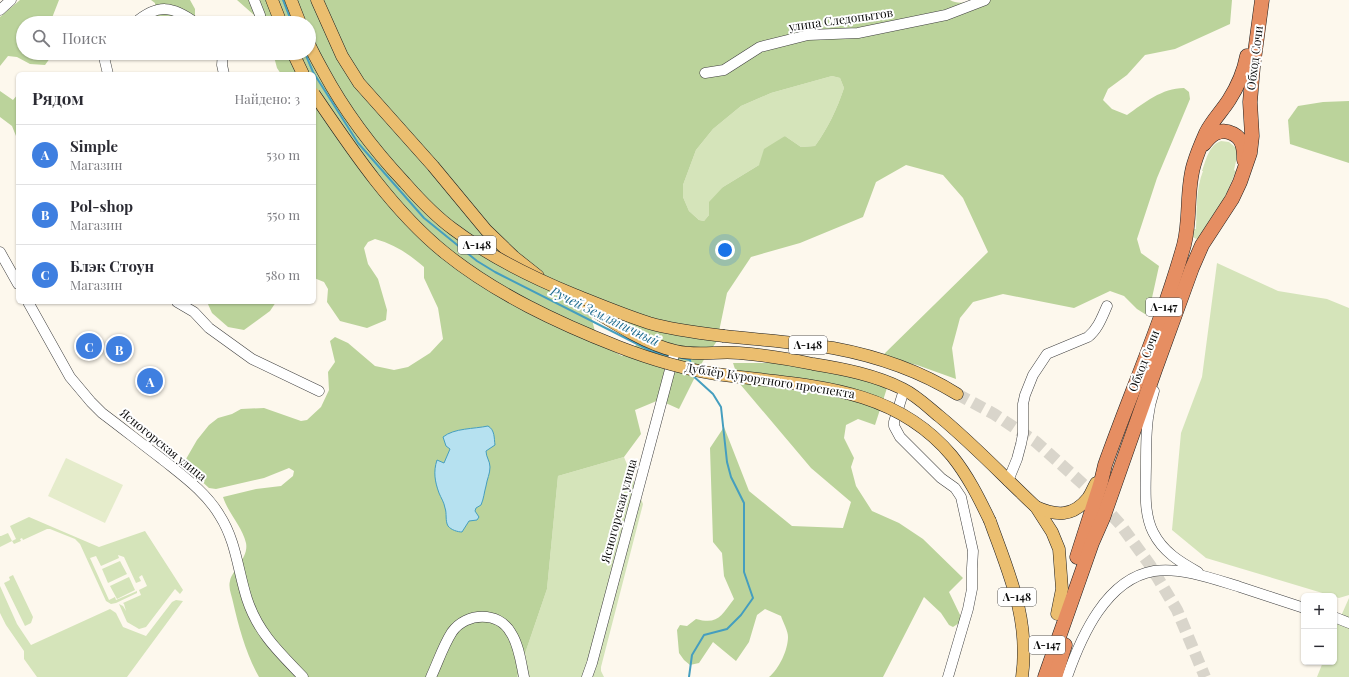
<!DOCTYPE html>
<html lang="ru">
<meta charset="utf-8">
<style>
:root{--surface:#fff;--page:#f7f7f7;--text:#2b2b33;--muted:#7c7c81;--line:#e1e1e2;--accent:#1a73e8}
body{margin:0;font-family:"Playfair Display",serif;background:var(--page);color:var(--text)}
.controls{position:absolute;right:12px;bottom:12px;display:grid;overflow:hidden;border-radius:6px;box-shadow:0 1px 3px #0004}
.controls button{width:36px;height:36px;display:grid;place-items:center;padding:0;border:0;border-bottom:1px solid var(--line);background:var(--surface);color:var(--text);font:20px sans-serif}
.you{position:absolute;left:725px;top:250px;width:14px;height:14px;margin:-10px;border:3px solid #fff;border-radius:50%;background:#1a73e8;box-shadow:0 0 0 6px #1a73e833}
.badge{display:grid;place-items:center;width:26px;height:26px;border-radius:50%;background:var(--accent);color:#fff;font-size:13px;font-weight:700}
.pin{position:absolute;translate:-50% -50%;border:2px solid #fff;box-shadow:0 1px 4px #0006}
.list{margin:0;padding:0;list-style:none}
h2{display:flex;justify-content:space-between;align-items:center;height:52px;margin:0;padding:0 16px;font-size:17px}
h2 small{font-size:13px;font-weight:400;color:var(--muted)}
.list li{display:grid;grid-template-columns:26px 1fr auto;gap:12px;align-items:center;box-sizing:border-box;height:60px;padding:0 16px;border-top:1px solid var(--line)}
.list b{display:block;font-size:15px;white-space:nowrap}
.list p{margin:0;font-size:13px;white-space:nowrap;color:var(--muted)}
.list em{font-size:13px;font-style:normal;color:var(--muted)}
.icon{flex:none;width:22px;height:22px;fill:none;stroke:currentColor;stroke-width:2;stroke-linecap:round;stroke-linejoin:round}
.map{position:relative;flex:none;width:1349px;height:677px;overflow:hidden}
.search{position:absolute;background:var(--surface);box-shadow:0 1px 3px #0004;left:16px;top:16px;width:300px;height:44px;display:flex;align-items:center;gap:10px;box-sizing:border-box;padding:0 14px;border-radius:22px;color:var(--muted);font-size:15px}
.panel{position:absolute;background:var(--surface);box-shadow:0 1px 3px #0004;left:16px;top:72px;width:300px;height:232px;border-radius:6px}
.map>svg:first-child{display:block}
.green{fill:#d5e4ba}
.forest{fill:#bbd39b;fill-rule:evenodd}
.pitch{fill:#e5eccb}
.water{fill:#b6e1f0;stroke:#459ebf}
.lines{fill:none;stroke-linecap:round;stroke-linejoin:round}
.stream{stroke:#459ebf;stroke-width:2}
.major-tunnel{stroke:#d9d5cb;stroke-width:12;stroke-dasharray:12 6;stroke-linecap:butt}
.minor-casing{stroke:#3f3f3f;stroke-width:11}
.major-casing{stroke:#1d1d1d;stroke-width:13}
.highway-casing{stroke:#1d1d1d;stroke-width:15}
.minor{stroke:#fff;stroke-width:10}
.major{stroke:#ebbe6f;stroke-width:12}
.highway{stroke:#e68e62;stroke-width:14}
.major-bridge-casing{stroke:#1d1d1d;stroke-width:13;stroke-linecap:butt}
.major-bridge{stroke:#ebbe6f;stroke-width:12}
.labels{text-anchor:middle;stroke-width:4;stroke-linejoin:round;paint-order:stroke}
.shield{fill:#fff;stroke:#555;stroke-width:1}
.shield-label{font-size:11px;font-weight:bold;fill:#0c0c0c}
.street-label{font-size:12px;fill:#0c0c0c;stroke:#fff}
.water-label{font-size:13px;font-style:italic;fill:#226e91;stroke:#fff}
</style>
<div class="map">
<svg width="1349" height="677" viewBox="0 0 1349 677">
<rect width="100%" height="100%" fill="#fdf8ed"/>
<g class="green">
<path d="M 832,76 L 840,78 L 844,88 C 837,109 828,128 815,146 L 801,147 L 785,136 L 759,165 L 723,187 L 709,215 L 704,221 L 699,220 L 689,211 L 683,197 L 683,185 L 696,150 L 713,129 L 741,106 L 771,93 Z"/>
<path d="M 1221,141 L 1229,142 L 1236,148 L 1237,157 L 1234,170 L 1236,171 L 1224,199 L 1198,238 L 1196,239 L 1193,237 L 1194,229 L 1196,229 L 1196,227 C 1197,208 1196,189 1203,171 L 1202,171 C 1206,160 1209,145 1221,141 Z"/>
<polygon points="1217,263 1278,291 1327,299 1349,308 1349,595 1339,598 1206,558 1172,530 1181,433 1202,377"/>
<polygon points="624,457 643,504 601,667 601,671 604,677 517,677 547,589 558,476"/>
<polygon points="29,517 99,547 145,531 183,590 180,594 175,589 146,627 139,629 127,622 119,604 123,606 126,611 124,604 123,603 141,595 139,590 147,586 142,575 139,577 141,581 136,583 124,557 118,555 119,558 101,566 96,556 90,558 109,600 115,597 116,600 137,591 137,593 116,603 111,604 106,601 80,544 75,539 50,529 47,529 23,540 22,538 20,539 21,541 14,544 12,541 0,547 0,536 1,536 8,533 12,541 16,539 10,526"/>
<polygon points="120,561 127,574 108,583 102,569"/>
<polygon points="13,575 33,617 31,623 25,626 4,583 10,580 9,577"/>
<polygon points="129,577 135,590 117,599 110,586"/>
<polygon points="0,586 17,624 31,645 110,609 116,613 123,627 146,636 172,602 176,600 183,601 127,677 37,677 24,659 24,651 6,625 0,613"/>
<polygon points="1349,598 1349,677 1317,677 1323,662 1334,662 1334,632"/>
</g>
<g class="forest">
<polygon points="20,0 59,0 50,23 23,23 23,53 53,53 53,54 45,65 30,64 17,57 8,56 0,66 0,69 0,17"/>
<polygon points="151,0 190,0 195,9 195,23 158,23 156,20 155,3"/>
<path d="M 237,0 L 950,0 C 957,4 965,3 972,0 L 1232,0 L 1230,24 L 1175,49 L 1145,55 L 1127,75 L 1108,89 L 1103,100 L 1112,109 L 1127,115 C 1144,103 1162,88 1184,88 L 1189,92 L 1190,99 L 1157,178 L 1137,239 L 1141,253 L 1159,266 L 1148,316 L 1137,309 L 1124,296 L 1110,291 L 1074,308 L 1003,294 L 973,302 L 960,318 L 952,348 L 956,379 L 917,365 L 881,357 L 988,252 L 963,198 L 943,175 L 906,165 L 876,182 L 863,217 L 800,243 L 751,257 L 727,293 L 717,341 L 703,361 L 679,409 L 659,400 L 635,410 L 641,434 L 624,457 L 558,476 L 547,589 L 517,677 L 259,677 C 246,654 239,628 233,602 C 232,596 228,588 230,581 C 232,570 249,558 246,543 C 242,526 228,513 223,497 L 256,489 L 281,486 L 293,476 L 294,471 L 289,468 L 264,478 L 216,489 L 209,488 L 187,468 L 185,464 L 186,459 L 197,440 L 209,425 L 218,418 L 232,414 L 241,409 L 264,408 L 301,421 L 307,420 L 321,407 L 329,390 L 328,372 L 335,362 L 330,341 L 335,337 L 348,343 L 375,366 L 394,370 L 408,367 L 430,353 L 443,339 L 438,308 L 424,278 L 424,267 C 409,254 394,244 375,239 L 368,242 L 364,248 L 368,264 L 378,279 L 387,310 L 386,320 L 367,328 L 340,321 L 327,302 L 328,289 L 324,282 L 314,278 L 314,74 L 281,74 L 277,68 L 273,53 L 309,53 L 309,23 L 260,23 L 254,15 ZM 832,76 L 840,78 L 844,88 C 837,109 828,128 815,146 L 801,147 L 785,136 L 764,149 L 759,165 L 723,187 L 709,202 L 709,215 L 704,221 L 699,220 L 689,211 L 683,197 L 683,185 L 696,150 L 713,129 L 741,106 L 771,93 ZM 595,311 L 639,343 L 622,356 L 598,343 L 591,316 Z"/>
<polygon points="0,91 13,100 18,94 18,141 12,126 0,117"/>
<polygon points="1349,101 1349,163 1290,144 1288,120 1298,106 1323,102"/>
<polygon points="207,302 276,302 270,311 244,330 228,327 212,313"/>
<path d="M 733,363 L 818,363 L 887,388 L 875,425 L 858,419 L 846,425 L 844,438 L 854,458 L 851,467 L 856,486 L 872,511 L 899,523 L 923,539 L 963,578 L 949,592 L 962,619 L 959,623 L 953,627 L 949,625 L 941,613 L 924,597 L 883,677 L 769,677 C 779,669 788,650 788,637 C 788,631 783,622 781,616 L 765,609 L 757,615 L 749,642 L 736,661 L 713,642 L 699,663 L 690,665 L 684,660 L 679,653 L 677,630 L 680,625 L 687,626 L 696,619 C 718,625 721,616 734,599 L 724,576 L 722,553 L 713,542 L 710,448 L 724,427 L 749,491 L 792,526 L 843,528 L 851,502 L 811,468 L 740,384 Z"/>
</g>
<polygon class="pitch" points="66,458 123,485 105,523 48,496"/>
<path class="water" d="M 488,426 C 495,430 494,438 495,445 L 486,451 C 486,457 490,461 490,467 C 490,474 487,479 486,486 C 484,493 484,498 481,505 L 476,508 L 475,511 L 479,517 L 477,520 L 469,521 L 462,532 C 458,532 451,530 448,526 C 445,521 447,513 445,508 C 444,502 441,498 439,493 C 435,482 433,472 437,460 L 444,463 L 450,449 L 446,446 L 443,437 C 454,428 474,429 488,426 Z"/>
<g class="lines">
<g class="stream">
<polyline points="283,0 292,23"/>
<polyline points="305,53 313,72 358,143 424,218 477,261 495,272 651,351 670,356"/>
<polyline points="678,357 690,360 691,366"/>
<polyline points="689,677 692,655 704,635 727,629 741,615 753,598 744,572 744,503 731,477 727,462 721,407 713,394 691,374"/>
</g>
<polyline class="major-tunnel" points="957,394 994,414 1036,442 1084,485 1120,524 1150,565 1177,610 1205,677"/>
<defs>
<g id="minor">
<polyline points="254,0 260,15 261,23"/>
<polyline points="0,10 11,0"/>
<path d="M 135,23 C 158,3 173,6 196,23"/>
<polyline points="103,53 108,74"/>
<polyline points="223,53 222,65 224,74"/>
<polyline points="705,73 724,70 760,47 808,35 858,33 946,15 985,0"/>
<polyline points="0,252 18,284"/>
<path d="M 28,302 L 70,377 L 91,402 L 102,413 C 122,428 142,444 162,459 C 183,476 206,492 220,516 C 236,541 238,571 247,599 C 258,633 280,653 303,677"/>
<polyline points="177,302 194,312 209,328 252,359 319,391"/>
<polyline points="904,390 894,422 894,426 900,437 941,478 955,488 961,497 973,551 972,568 972,589 968,609 948,677"/>
<path d="M 1154,391 C 1151,400 1149,409 1148,418 C 1146,433 1146,448 1146,463 C 1146,486 1143,512 1153,532 C 1163,552 1180,562 1198,572"/>
<path d="M 1008,481 L 1017,459 L 1021,444 L 1023,434 L 1023,404 L 1025,395 L 1033,375 L 1047,354 L 1088,337 C 1098,329 1102,317 1107,306"/>
<polyline points="1334,617 1349,623"/>
<path d="M 431,677 C 438,662 443,646 452,632 C 466,612 499,611 511,633 C 519,645 521,663 524,677"/>
<polyline points="587,677 592,663 675,351"/>
<path d="M 1067,677 C 1081,637 1106,579 1154,571 C 1182,567 1214,579 1240,587 C 1261,594 1283,601 1304,608"/>
</g>
<g id="major">
<polyline points="272,0 281,23"/>
<polyline points="291,0 300,23"/>
<polyline points="317,0 342,56 359,83 433,166 486,230 514,257 538,276"/>
<polyline points="293,53 303,74"/>
<path d="M 574,298 C 603,316 643,344 676,351 C 696,356 718,351 739,353 C 764,355 789,359 813,364 C 844,369 875,375 903,389 C 917,396 928,407 939,416 C 973,444 1004,477 1036,507 L 1052,532 L 1059,549 L 1062,589 L 1057,614"/>
<path d="M 724,336 C 760,340 797,342 833,348 C 876,356 920,371 957,394"/>
<path d="M 1036,507 C 1056,516 1073,517 1088,498 C 1091,494 1093,488 1096,483"/>
<path d="M 990,521 C 1009,574 1030,619 1022,677"/>
</g>
<g id="highway">
<path d="M 1204,144 C 1208,139 1212,133 1219,132 C 1228,129 1240,136 1242,144 C 1244,149 1244,155 1244,160"/>
<path d="M 1077,557 L 1101,482 L 1105,465 C 1131,392 1163,320 1184,245 C 1191,218 1186,190 1194,164 C 1197,154 1202,142 1206,133 C 1212,121 1222,111 1229,100 C 1238,86 1244,72 1247,56"/>
<polyline points="1045,677 1092,543 1103,518 1155,370 1192,268 1202,245 1232,199 1240,182 1250,153 1252,136 1250,102 1253,67 1262,0"/>
<polyline points="1055,677 1065,645"/>
</g>
</defs>
<use href="#minor" class="minor-casing"/>
<use href="#major" class="major-casing"/>
<use href="#highway" class="highway-casing"/>
<use href="#minor" class="minor"/>
<use href="#major" class="major"/>
<use href="#highway" class="highway"/>
<defs>
<g id="major-bridge">
<path d="M 309,44 C 313,53 318,62 323,71 C 345,112 373,149 405,183 C 420,200 435,216 453,229 C 490,257 533,278 575,295 C 600,305 624,315 649,323 C 673,330 699,333 724,336"/>
<path d="M 314,94 C 352,150 392,210 445,253 C 496,294 558,323 619,347 C 650,359 683,369 716,374 C 802,386 891,383 952,456 C 968,476 979,498 990,521"/>
</g>
</defs>
<use href="#major-bridge" class="major-bridge-casing"/>
<use href="#major-bridge" class="major-bridge"/>
</g>
<g class="labels">
<g class="shield">
<rect x="458" y="236" width="38" height="18" rx="3"/>
<rect x="1146" y="298" width="36" height="18" rx="3"/>
<rect x="789" y="336" width="38" height="18" rx="3"/>
<rect x="998" y="588" width="38" height="18" rx="3"/>
<rect x="1029" y="636" width="36" height="18" rx="3"/>
</g>
<g class="shield-label">
<text x="477" y="249">А-148</text>
<text x="1164" y="311">А-147</text>
<text x="808" y="349">А-148</text>
<text x="1017" y="601">А-148</text>
<text x="1047" y="649">А-147</text>
</g>
<g class="street-label">
<text transform="translate(841 20) rotate(-8)" y="4">улица Следопытов</text>
<text transform="translate(1255 58) rotate(-83)" y="4">Обход Сочи</text>
<text transform="translate(1144 361) rotate(-69)" y="4">Обход Сочи</text>
<text transform="translate(770 381) rotate(9)" y="4">Дублёр Курортного проспекта</text>
<text transform="translate(163 445) rotate(39)" y="4">Ясногорская улица</text>
<text transform="translate(619 511) rotate(-75)" y="4">Ясногорская улица</text>
</g>
<g class="water-label">
<text transform="translate(605 316) rotate(26)" y="5">Ручей Земляничный</text>
</g>
</g>
</svg>
<div class="controls">
<button>+</button>
<button>−</button>
</div>
<div class="you"></div>
<div class="pin badge" style="left:150px;top:381px;background:#3f7fe0">A</div>
<div class="pin badge" style="left:119px;top:349px;background:#3f7fe0">B</div>
<div class="pin badge" style="left:89px;top:346px;background:#3f7fe0">C</div>
<div class="search"><svg class="icon" aria-label="search" viewBox="0 0 24 24"><circle cx="10" cy="10" r="6"/><path d="M15 15l6 6"/></svg>Поиск</div>
<section class="panel">
<h2>Рядом<small>Найдено: 3</small></h2>
<ul class="list">
<li><span class="badge" style="background:#3f7fe0">A</span><div><b>Simple</b><p>Магазин</p></div><em>530 m</em></li>
<li><span class="badge" style="background:#3f7fe0">B</span><div><b>Pol-shop</b><p>Магазин</p></div><em>550 m</em></li>
<li><span class="badge" style="background:#3f7fe0">C</span><div><b>Блэк Стоун</b><p>Магазин</p></div><em>580 m</em></li>
</ul>
</section>
</div>
